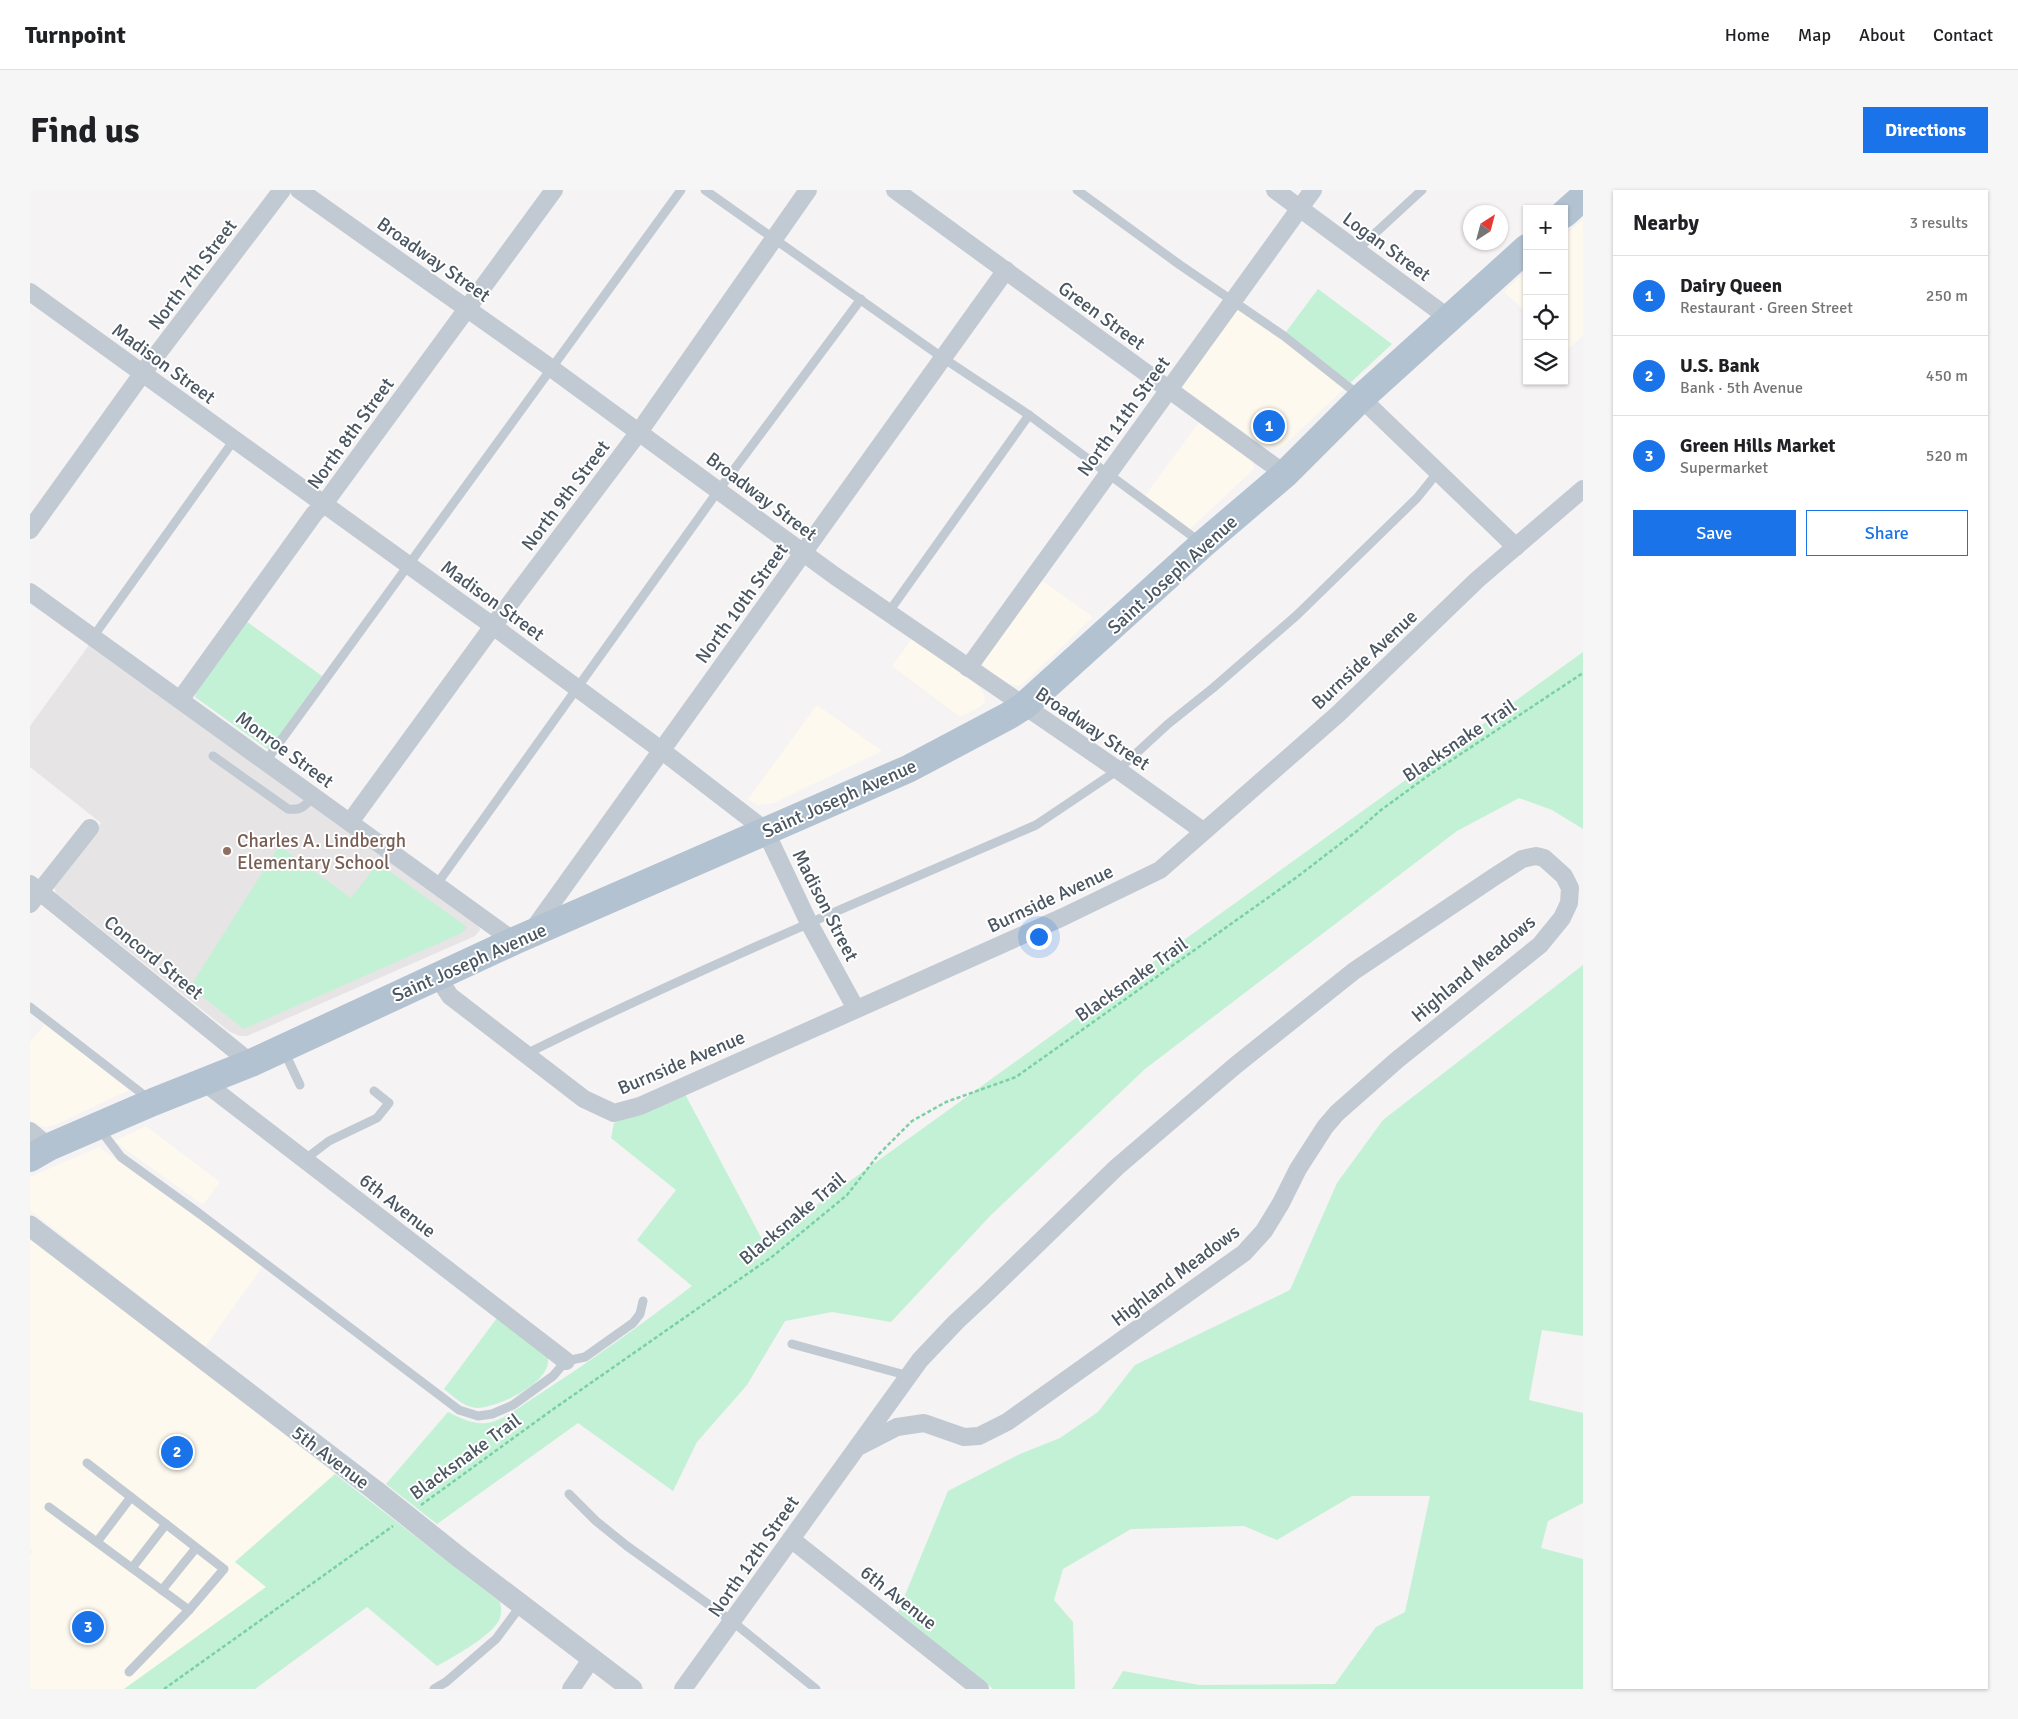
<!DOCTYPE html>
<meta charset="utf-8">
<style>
:root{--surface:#fff;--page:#f6f6f6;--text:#202124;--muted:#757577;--line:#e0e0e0;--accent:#1a73e8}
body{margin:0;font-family:Signika,sans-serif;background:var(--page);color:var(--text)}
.controls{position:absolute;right:15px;top:15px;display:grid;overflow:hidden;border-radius:0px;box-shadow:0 1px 4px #0004}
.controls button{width:45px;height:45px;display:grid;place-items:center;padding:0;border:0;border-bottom:1px solid var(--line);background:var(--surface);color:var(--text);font:25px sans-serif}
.compass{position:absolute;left:1433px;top:15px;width:45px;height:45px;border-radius:50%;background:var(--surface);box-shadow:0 1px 4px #0004;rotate:36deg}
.you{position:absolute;left:1008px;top:746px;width:18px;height:18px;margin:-12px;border:4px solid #fff;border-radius:50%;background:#1a73e8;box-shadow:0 0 0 8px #1a73e833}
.badge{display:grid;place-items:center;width:32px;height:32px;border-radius:50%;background:var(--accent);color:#fff;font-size:16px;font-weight:700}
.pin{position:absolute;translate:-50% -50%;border:2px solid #fff;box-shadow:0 1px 5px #0006}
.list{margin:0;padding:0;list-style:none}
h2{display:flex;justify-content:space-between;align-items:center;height:65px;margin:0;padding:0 20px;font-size:21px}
h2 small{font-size:16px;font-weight:400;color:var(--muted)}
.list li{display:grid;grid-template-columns:32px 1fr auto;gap:15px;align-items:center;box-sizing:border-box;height:80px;padding:0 20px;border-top:1px solid var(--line)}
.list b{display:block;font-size:19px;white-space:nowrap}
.list p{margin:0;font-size:16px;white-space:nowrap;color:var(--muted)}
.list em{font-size:16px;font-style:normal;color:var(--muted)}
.actions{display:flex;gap:10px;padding:15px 20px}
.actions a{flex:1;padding:11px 0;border:1px solid var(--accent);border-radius:0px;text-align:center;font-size:18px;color:var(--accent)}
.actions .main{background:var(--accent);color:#fff}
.icon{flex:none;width:28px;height:28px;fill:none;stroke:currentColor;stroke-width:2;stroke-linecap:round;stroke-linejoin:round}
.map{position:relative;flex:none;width:1553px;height:1499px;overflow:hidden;border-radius:0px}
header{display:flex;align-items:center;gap:30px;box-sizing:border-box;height:70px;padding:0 25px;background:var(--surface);border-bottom:1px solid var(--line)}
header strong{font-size:24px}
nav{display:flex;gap:28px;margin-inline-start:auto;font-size:18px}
.intro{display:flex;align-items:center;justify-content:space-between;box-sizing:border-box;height:120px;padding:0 30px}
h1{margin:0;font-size:35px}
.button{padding:12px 22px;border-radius:0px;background:var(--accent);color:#fff;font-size:18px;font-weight:700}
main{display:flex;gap:30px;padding:0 30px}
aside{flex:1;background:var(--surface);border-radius:0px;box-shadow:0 1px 4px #0004}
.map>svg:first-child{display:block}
.commercial{fill:#fdf9ef}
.education{fill:#e6e4e5}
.green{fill:#c3f1d5}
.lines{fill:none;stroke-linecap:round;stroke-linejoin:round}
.path{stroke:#7ad0a6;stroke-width:2.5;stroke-dasharray:4 2.5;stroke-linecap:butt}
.service{stroke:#c1cad2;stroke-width:9}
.minor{stroke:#c1cad2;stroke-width:18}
.tertiary{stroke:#c1cad2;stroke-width:21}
.primary{stroke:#b3c2d1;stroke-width:28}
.tertiary-bridge{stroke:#c1cad2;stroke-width:21}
.education-dot{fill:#8d6e63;stroke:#fff;stroke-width:2}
.labels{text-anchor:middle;stroke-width:4;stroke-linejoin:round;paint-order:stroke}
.street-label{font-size:19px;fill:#4a5661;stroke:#fff}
.education-label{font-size:19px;fill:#785e54;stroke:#fff;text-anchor:start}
</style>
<header>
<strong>Turnpoint</strong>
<nav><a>Home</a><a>Map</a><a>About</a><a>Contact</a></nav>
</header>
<div class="intro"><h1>Find us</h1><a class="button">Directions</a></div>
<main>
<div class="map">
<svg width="1553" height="1499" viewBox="0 0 1553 1499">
<rect width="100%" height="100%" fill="#f5f3f3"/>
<g class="commercial">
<polygon points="1553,29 1553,146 1537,160 1534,157 1534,46"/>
<polygon points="1497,80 1497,123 1474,102"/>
<polygon points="1206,116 1251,147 1316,197 1253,256 1247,259 1242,259 1229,253 1154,199 1152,194"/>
<polygon points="1169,232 1214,265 1223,273 1224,279 1159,340 1114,307"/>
<polygon points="1011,390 1063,427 996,491 989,496 978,494 957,481 954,476 953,470"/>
<polygon points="882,448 948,496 954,504 955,512 950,517 930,527 862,476"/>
<polygon points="787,515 852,561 744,613 728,615 718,609"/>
<polygon points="15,834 99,900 25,935 15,937 6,935 0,930 0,852"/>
<polygon points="116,936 190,992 173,1015 84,951"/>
<polygon points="69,957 233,1076 175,1157 0,1020 0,987"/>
<polygon points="0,1046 305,1284 205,1371 236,1397 94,1499 0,1499 0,1365 3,1361 0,1359"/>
</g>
<polygon class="education" points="59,455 448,734 450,740 445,746 217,846 210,846 200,842 26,703 24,697 26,689 71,633 0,577 0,536"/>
<g class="green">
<polygon points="1288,99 1362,154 1320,193 1256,142"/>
<polygon points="216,431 292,486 239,560 165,507 167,500"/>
<path d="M 1553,462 L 1553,639 L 1522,620 L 1489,608 L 1427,641 L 1115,879 L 961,1025 L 861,1132 L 802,1122 L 755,1131 L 717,1195 L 667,1252 L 643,1301 L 548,1233 L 407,1334 L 356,1294 L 418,1222 C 430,1228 444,1235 458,1233 C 474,1230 495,1213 508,1205 C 561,1171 612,1134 662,1096 L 607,1050 L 646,1000 L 581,948 L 584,933 L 655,904 L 734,1053 Z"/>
<polygon points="249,656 321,708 348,673 437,737 432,743 214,839 160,797"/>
<polygon points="1553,775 1553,1146 1512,1140 1499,1210 1553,1223 1553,1313 1518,1331 1511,1358 1553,1369 1553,1499 1082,1499 1093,1481 1169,1495 1305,1494 1346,1437 1375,1422 1400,1306 1322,1306 1247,1350 1214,1336 1101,1339 1033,1379 1024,1410 1043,1432 1045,1499 963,1499 868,1422 918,1301 990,1264 1030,1248 1068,1222 1105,1175 1260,1100 1307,993 1353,930"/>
<path d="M 470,1124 C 480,1132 509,1153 515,1161 C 533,1188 468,1218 447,1218 C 434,1217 424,1207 414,1199 Z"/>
<path d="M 305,1284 L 470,1412 C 471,1417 472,1422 470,1428 C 464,1445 423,1467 407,1476 L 337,1417 L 225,1499 L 94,1499 L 236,1397 L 205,1372 Z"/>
</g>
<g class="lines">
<g class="path">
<polyline points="391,1315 522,1220 743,1066 817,1005 849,964 882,931 916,912 986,887 1267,687 1327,641 1351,620 1399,585 1553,483"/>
<polyline points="134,1499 363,1336"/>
</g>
<g class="service">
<polyline points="675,0 913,168 999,225 1170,352"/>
<polyline points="1047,0 1150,75 1254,146 1330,206"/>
<polyline points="1327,60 1392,0"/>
<polyline points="858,423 999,225"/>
<polyline points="63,447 204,250"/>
<path d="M 183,566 L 258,619 C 271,621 276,615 284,606"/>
<polyline points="236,571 651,0"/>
<polyline points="407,694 688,301 831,109"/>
<polyline points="0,817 119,909"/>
<polyline points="254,861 270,895"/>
<path d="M 496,864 C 663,781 835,709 1006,635 L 1088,580 L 1138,534 L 1183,498 L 1267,425 L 1387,308 L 1408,282"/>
<polyline points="69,938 91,967 170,1024 429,1220 448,1226 462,1224 483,1215 523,1186 536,1171 555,1167 603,1133 610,1124 613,1111"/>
<polyline points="274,970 299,951 347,928 359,913 344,901"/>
<polyline points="762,1154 879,1186"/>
<polyline points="539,1304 566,1331 597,1356 703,1432 786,1499"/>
<polyline points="19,1317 159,1420 194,1379 57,1273"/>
<polyline points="67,1352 101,1307"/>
<polyline points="102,1378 136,1334"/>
<polyline points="132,1400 166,1358"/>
<polyline points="99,1482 159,1420"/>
<polyline points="404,1499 416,1492 466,1449 492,1414"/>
</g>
<g class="minor">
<polyline points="269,0 521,178 805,386 1088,580 1173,641"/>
<polyline points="865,0 1255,284"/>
<polyline points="1245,0 1420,129"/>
<polyline points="0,102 463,436 631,560 735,640 779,733 826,819"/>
<polyline points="1331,208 1486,357"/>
<polyline points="0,340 112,184 252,0"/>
<polyline points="0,402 484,751"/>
<polyline points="938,478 1283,0"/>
<polyline points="150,510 284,324 294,314 524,0"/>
<polyline points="320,632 463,436 609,242 778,0"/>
<polyline points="0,694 221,873"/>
<polyline points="0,714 60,638"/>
<polyline points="502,741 976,80"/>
<polyline points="407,786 420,806 554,909 584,923 610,916 1033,727 1130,680 1308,524 1447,390 1553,299"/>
<polyline points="174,892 536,1171"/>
<polyline points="0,941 19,957"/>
<polyline points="761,1349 950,1499"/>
<polyline points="541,1499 562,1468"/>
<polyline points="653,1499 890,1170 926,1132 955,1105 1087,977 1206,875 1324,781 1464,687 1492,669 1506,666 1514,668 1534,686 1540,698 1539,713 1532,728 1510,755 1367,870 1307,923 1295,937 1268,979 1251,1013 1234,1041 1214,1063 977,1232 949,1246 934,1247 894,1233 867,1237 828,1257"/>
</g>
<g class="tertiary">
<polyline points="0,1036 346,1301"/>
<polyline points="430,1368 602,1499"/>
</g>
<g class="primary">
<polyline points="1534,24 1553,7"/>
<polyline points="0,968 19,957 123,912 221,873 484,751 878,579 978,526 994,516 1173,354 1255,284 1331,208 1497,58"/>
</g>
<polyline class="tertiary-bridge" points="346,1301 430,1368"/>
</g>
<circle class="education-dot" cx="197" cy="661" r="5"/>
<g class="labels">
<g class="street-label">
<text transform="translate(1357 56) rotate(36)" y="7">Logan Street</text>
<text transform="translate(404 69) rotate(35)" y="7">Broadway Street</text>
<text transform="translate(162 84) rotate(-53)" y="7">North 7th Street</text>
<text transform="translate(1072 125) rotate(36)" y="7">Green Street</text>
<text transform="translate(134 173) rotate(36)" y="7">Madison Street</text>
<text transform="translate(1093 226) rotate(-54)" y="7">North 11th Street</text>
<text transform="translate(320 243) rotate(-54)" y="7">North 8th Street</text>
<text transform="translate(535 305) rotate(-53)" y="7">North 9th Street</text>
<text transform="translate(732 306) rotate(37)" y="7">Broadway Street</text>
<text transform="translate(1142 384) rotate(-42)" y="7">Saint Joseph Avenue</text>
<text transform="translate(463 410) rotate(36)" y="7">Madison Street</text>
<text transform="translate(711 413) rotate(-54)" y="7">North 10th Street</text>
<text transform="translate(1334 469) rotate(-43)" y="7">Burnside Avenue</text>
<text transform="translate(1063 538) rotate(34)" y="7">Broadway Street</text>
<text transform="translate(1429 550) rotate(-34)" y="7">Blacksnake Trail</text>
<text transform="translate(255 559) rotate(36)" y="7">Monroe Street</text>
<text transform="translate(809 608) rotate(-24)" y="7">Saint Joseph Avenue</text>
<text transform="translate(1020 708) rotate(-25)" y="7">Burnside Avenue</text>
<text transform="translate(796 715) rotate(63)" y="7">Madison Street</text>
<text transform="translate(124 767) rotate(39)" y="7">Concord Street</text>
<text transform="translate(439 772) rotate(-24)" y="7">Saint Joseph Avenue</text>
<text transform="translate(1443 778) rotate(-40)" y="7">Highland Meadows</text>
<text transform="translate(1101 789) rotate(-35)" y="7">Blacksnake Trail</text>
<text transform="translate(651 872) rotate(-23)" y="7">Burnside Avenue</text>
<text transform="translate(368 1015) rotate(38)" y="7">6th Avenue</text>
<text transform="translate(762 1028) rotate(-40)" y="7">Blacksnake Trail</text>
<text transform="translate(1145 1085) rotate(-37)" y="7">Highland Meadows</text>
<text transform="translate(435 1266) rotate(-36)" y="7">Blacksnake Trail</text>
<text transform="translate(301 1267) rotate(37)" y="7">5th Avenue</text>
<text transform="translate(723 1366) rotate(-55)" y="7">North 12th Street</text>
<text transform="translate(869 1407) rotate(38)" y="7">6th Avenue</text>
</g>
<g class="education-label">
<text x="207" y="657">Charles A. Lindbergh<tspan x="207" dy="22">Elementary School</tspan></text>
</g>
</g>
</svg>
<div class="controls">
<button>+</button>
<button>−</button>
<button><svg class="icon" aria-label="locate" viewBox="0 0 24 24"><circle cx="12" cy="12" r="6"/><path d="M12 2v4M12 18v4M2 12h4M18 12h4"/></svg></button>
<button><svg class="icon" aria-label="layers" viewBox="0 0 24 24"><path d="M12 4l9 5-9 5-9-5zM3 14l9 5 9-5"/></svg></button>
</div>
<svg class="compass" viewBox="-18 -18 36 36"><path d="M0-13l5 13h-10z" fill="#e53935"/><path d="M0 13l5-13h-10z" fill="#757577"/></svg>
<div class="you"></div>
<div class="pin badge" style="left:1239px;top:236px">1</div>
<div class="pin badge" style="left:147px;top:1262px">2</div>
<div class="pin badge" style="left:58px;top:1437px">3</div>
</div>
<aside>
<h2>Nearby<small>3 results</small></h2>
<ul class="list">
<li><span class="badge">1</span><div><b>Dairy Queen</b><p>Restaurant · Green Street</p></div><em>250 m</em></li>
<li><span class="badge">2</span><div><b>U.S. Bank</b><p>Bank · 5th Avenue</p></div><em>450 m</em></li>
<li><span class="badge">3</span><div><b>Green Hills Market</b><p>Supermarket</p></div><em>520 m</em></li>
</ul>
<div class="actions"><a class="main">Save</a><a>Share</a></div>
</aside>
</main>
